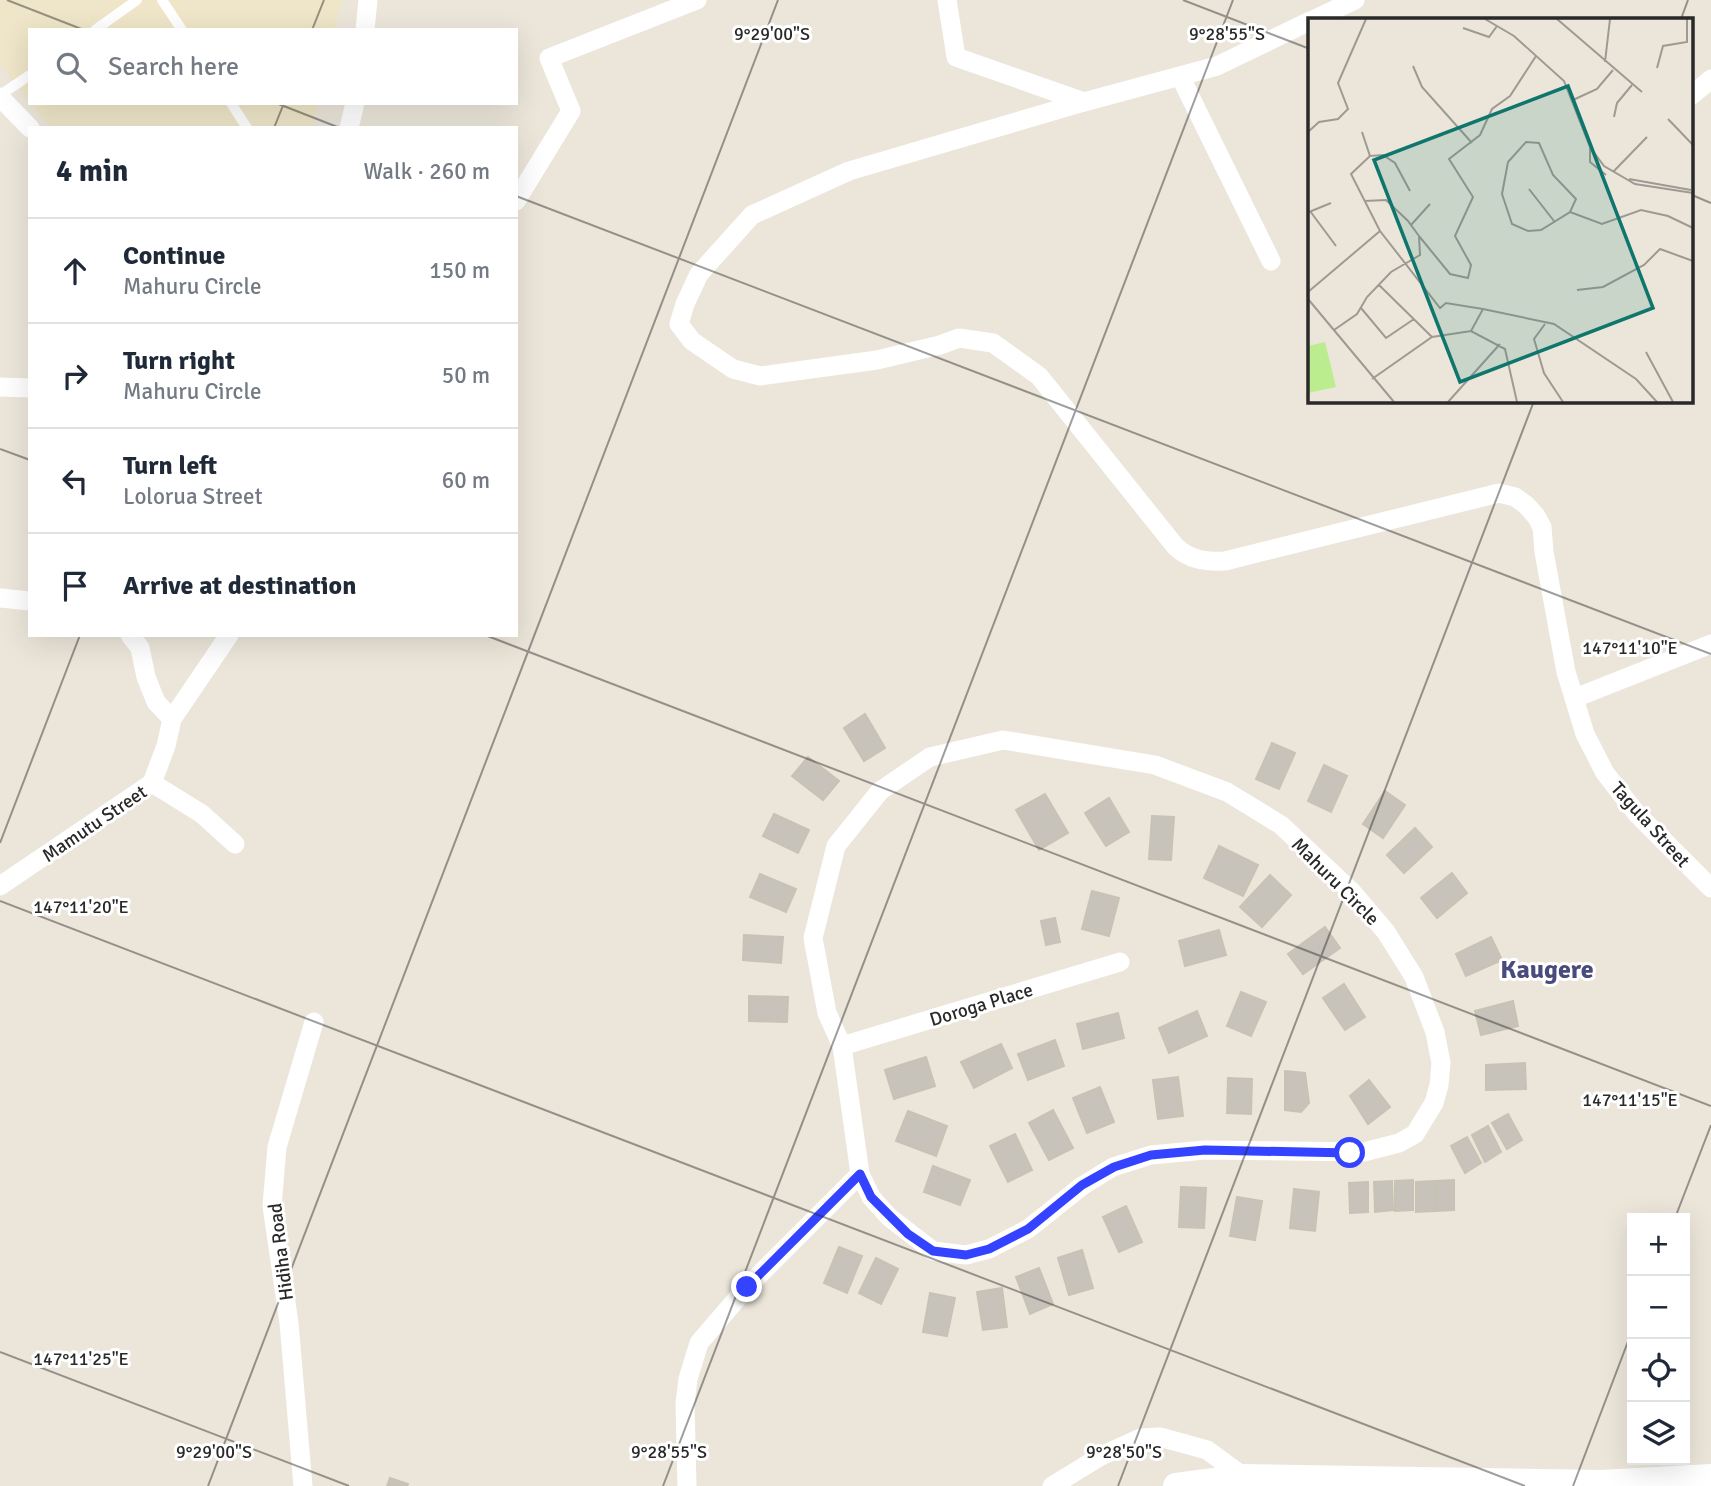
<!DOCTYPE html>
<meta charset="utf-8">
<style>
:root{--surface:#fff;--page:#f6f6f7;--text:#1f2937;--muted:#747a83;--line:#e0e1e3}
body{margin:0;font-family:Signika,sans-serif;background:var(--page);color:var(--text)}
.controls{position:absolute;right:21px;bottom:21px;display:grid;overflow:hidden;border-radius:0px;box-shadow:0 7px 28px #0002}
.controls button{width:63px;height:63px;display:grid;place-items:center;padding:0;border:0;border-bottom:2px solid var(--line);background:var(--surface);color:var(--text);font:35px sans-serif}
.stop{position:absolute;width:21px;height:21px;margin:-16px;border:5px solid #3443ff;border-radius:50%;background:#fff}
.stop.end{background:#3443ff;border-color:#fff;box-shadow:0 2px 7px #0008}
.list{margin:0;padding:0;list-style:none}
h2{display:flex;justify-content:space-between;align-items:center;height:91px;margin:0;padding:0 28px;font-size:30px}
h2 small{font-size:23px;font-weight:400;color:var(--muted)}
.list li{display:grid;grid-template-columns:46px 1fr auto;gap:21px;align-items:center;box-sizing:border-box;height:105px;padding:0 28px;border-top:2px solid var(--line)}
.list b{display:block;font-size:26px;white-space:nowrap}
.list p{margin:0;font-size:23px;white-space:nowrap;color:var(--muted)}
.list em{font-size:23px;font-style:normal;color:var(--muted)}
.icon{flex:none;width:38px;height:38px;fill:none;stroke:currentColor;stroke-width:2;stroke-linecap:round;stroke-linejoin:round}
.map{position:relative;flex:none;width:1711px;height:1486px;overflow:hidden}
.search{position:absolute;background:var(--surface);box-shadow:0 7px 28px #0002;left:28px;top:28px;width:490px;height:77px;display:flex;align-items:center;gap:18px;box-sizing:border-box;padding:0 24px;border-radius:0px;color:var(--muted);font-size:26px}
.panel{position:absolute;background:var(--surface);box-shadow:0 7px 28px #0002;left:28px;top:126px;width:490px;height:511px;border-radius:0px}
.map>svg:first-child{display:block}
.education{fill:#efe6c9}
.building{fill:#c7c3ba;stroke:#c7c3b4;stroke-width:2}
.lines{fill:none;stroke-linecap:round;stroke-linejoin:round}
.lane{stroke:#fff;stroke-width:10}
.street{stroke:#fff;stroke-width:19}
.secondary{stroke:#fff;stroke-width:26}
.route{stroke:#3443ff;stroke-width:9}
.ticks{fill:none;stroke:#292929;stroke-width:2;stroke-opacity:0.45}
.labels{text-anchor:middle;stroke-width:6;stroke-linejoin:round;paint-order:stroke}
.street-label{font-size:19px;fill:#292929;stroke:#fff}
.district-label{font-size:26px;font-weight:bold;fill:#484b7b;stroke:#fff}
.inset-road{fill:none;stroke:#9e9a93;stroke-width:2}
.view{fill:#0f766e;fill-opacity:0.15;stroke:#0f766e;stroke-width:3.5}
.inset-edge{fill:none;stroke:#292929;stroke-width:3.5}
.ticks-label{font-size:18px;text-anchor:middle;fill:#292929;stroke:#fff;stroke-width:6;stroke-linejoin:round;paint-order:stroke}
</style>
<div class="map">
<svg width="1711" height="1486" viewBox="0 0 1711 1486">
<rect width="100%" height="100%" fill="#ece6da"/>
<g class="education">
<polygon points="0,0 342,0 335,30 30,30 30,102 0,65"/>
<polygon points="31,103 318,103 313,128 51,128"/>
</g>
<g class="building">
<polygon points="865,714 885,748 864,761 844,728"/>
<polygon points="1272,743 1295,753 1279,789 1256,779"/>
<polygon points="808,757 839,781 823,800 792,776"/>
<polygon points="1324,765 1347,776 1331,812 1308,801"/>
<polygon points="1385,791 1405,805 1383,838 1363,824"/>
<polygon points="1045,794 1068,833 1039,850 1016,810"/>
<polygon points="1109,798 1129,832 1106,846 1085,813"/>
<polygon points="774,814 809,830 798,853 763,836"/>
<polygon points="1152,816 1174,817 1171,860 1149,859"/>
<polygon points="1415,828 1432,847 1404,873 1387,855"/>
<polygon points="1219,846 1258,865 1243,896 1204,878"/>
<polygon points="1452,873 1467,893 1437,918 1421,898"/>
<polygon points="760,874 796,889 786,912 750,897"/>
<polygon points="1270,875 1291,895 1262,927 1240,907"/>
<polygon points="1092,891 1119,898 1109,936 1082,929"/>
<polygon points="1055,918 1060,942 1046,945 1041,921"/>
<polygon points="1325,927 1340,948 1303,974 1288,954"/>
<polygon points="1219,930 1226,955 1185,966 1179,941"/>
<polygon points="744,935 783,937 781,963 743,960"/>
<polygon points="1491,937 1502,960 1466,976 1456,954"/>
<polygon points="1344,984 1365,1017 1345,1030 1323,998"/>
<polygon points="1241,992 1266,1002 1251,1036 1227,1026"/>
<polygon points="749,996 788,997 787,1022 749,1021"/>
<polygon points="1513,1001 1518,1026 1481,1035 1475,1011"/>
<polygon points="1197,1011 1207,1036 1169,1053 1159,1028"/>
<polygon points="1118,1013 1124,1038 1083,1049 1077,1024"/>
<polygon points="1055,1040 1064,1066 1028,1080 1018,1054"/>
<polygon points="1001,1044 1012,1068 974,1088 961,1062"/>
<polygon points="926,1057 935,1086 894,1099 885,1070"/>
<polygon points="1525,1063 1526,1089 1486,1090 1486,1065"/>
<polygon points="1285,1071 1305,1073 1309,1103 1301,1112 1285,1110"/>
<polygon points="1178,1077 1183,1116 1158,1119 1153,1080"/>
<polygon points="1228,1078 1252,1079 1251,1114 1227,1113"/>
<polygon points="1369,1080 1390,1107 1368,1124 1350,1096"/>
<polygon points="1100,1087 1114,1122 1087,1133 1073,1098"/>
<polygon points="1053,1110 1073,1148 1049,1160 1029,1123"/>
<polygon points="908,1111 947,1126 936,1156 896,1141"/>
<polygon points="1508,1114 1522,1140 1507,1149 1492,1123"/>
<polygon points="1488,1126 1501,1152 1485,1162 1472,1135"/>
<polygon points="1015,1134 1032,1170 1008,1182 990,1146"/>
<polygon points="1467,1137 1481,1163 1465,1173 1451,1146"/>
<polygon points="933,1166 970,1180 960,1205 924,1192"/>
<polygon points="1413,1180 1413,1210 1395,1211 1395,1181"/>
<polygon points="1454,1180 1454,1210 1436,1211 1436,1181"/>
<polygon points="1392,1181 1393,1210 1375,1212 1374,1182"/>
<polygon points="1434,1181 1434,1211 1416,1212 1416,1182"/>
<polygon points="1368,1182 1368,1212 1350,1213 1349,1183"/>
<polygon points="1181,1187 1206,1188 1204,1228 1179,1227"/>
<polygon points="1294,1189 1319,1192 1315,1231 1290,1228"/>
<polygon points="1237,1197 1262,1201 1255,1240 1230,1236"/>
<polygon points="1126,1206 1142,1242 1119,1252 1103,1217"/>
<polygon points="839,1247 862,1256 847,1293 824,1283"/>
<polygon points="1082,1250 1093,1288 1069,1295 1058,1258"/>
<polygon points="876,1258 898,1269 881,1304 859,1293"/>
<polygon points="1039,1268 1053,1304 1030,1314 1016,1277"/>
<polygon points="1002,1288 1007,1327 983,1330 977,1292"/>
<polygon points="930,1293 955,1298 947,1336 923,1332"/>
<polygon points="390,1478 408,1484 407,1486 387,1486"/>
</g>
<g class="lines">
<g class="lane">
<polyline points="162,0 182,30"/>
<polyline points="95,30 137,0"/>
<polyline points="0,95 30,75"/>
<polyline points="231,103 247,128"/>
</g>
<g class="street">
<polyline points="947,0 956,57 1084,102 1217,66 1310,21"/>
<polyline points="1315,19 1355,0"/>
<polyline points="365,30 368,0"/>
<polyline points="1180,76 1271,261"/>
<polyline points="1692,95 1711,79"/>
<polyline points="0,97 30,128"/>
<path d="M 1084,102 L 849,171 L 752,215 L 699,274 L 685,304 L 679,324 L 692,341 L 733,369 L 760,376 L 877,360 L 940,345 L 959,338 L 993,343 L 1039,376 L 1175,546 C 1189,560 1206,562 1225,561 L 1499,493 L 1515,497 L 1526,505 L 1536,516 L 1542,527 L 1544,552 L 1566,672 L 1585,734 L 1605,773 L 1637,814 L 1711,888"/>
<polyline points="349,128 355,103"/>
<polyline points="516,201 571,111 549,58 697,0"/>
<polyline points="0,387 30,388"/>
<polyline points="0,598 30,601"/>
<polyline points="130,635 140,648 146,677 156,702 172,719"/>
<polyline points="1575,698 1711,644"/>
<polygon points="1003,740 1155,765 1227,792 1281,825 1352,892 1386,932 1414,977 1435,1032 1441,1063 1439,1085 1434,1103 1415,1134 1399,1143 1364,1152 1205,1150 1151,1155 1113,1167 1082,1186 1028,1229 989,1249 966,1255 933,1251 889,1217 871,1197 860,1174 842,1046 827,1013 813,938 836,846 880,791 930,757"/>
<polyline points="152,783 202,814 235,844"/>
<polyline points="0,886 152,783 166,746 172,719 229,635"/>
<polyline points="842,1046 1120,962"/>
<polyline points="303,1486 289,1323 272,1206 277,1147 314,1022"/>
<polyline points="687,1486 685,1404 688,1379 699,1343 747,1287 860,1174"/>
<polyline points="1052,1486 1101,1456 1141,1438 1160,1437 1207,1450 1244,1477"/>
</g>
<polyline class="secondary" points="1176,1486 1244,1477 1601,1483 1711,1477"/>
</g>
<g class="lines">
<polyline class="route" points="747,1287 860,1174 871,1197 908,1234 933,1251 966,1255 989,1249 1028,1229 1082,1185 1114,1167 1151,1155 1205,1150 1350,1153"/>
</g>
<path class="ticks" d="M 7,0 L 84,30M 1183,0 L 1310,49M 1681,19 L 1688,0M 312,30 L 324,0M 276,103 L 340,128M 274,128 L 284,103M 1692,195 L 1711,203M 516,196 L 1711,654M 0,449 L 30,460M 485,635 L 1711,1106M 0,843 L 80,635M 0,901 L 1525,1486M 1675,1218 L 1711,1125M 0,1352 L 349,1486M 208,1486 L 778,0M 663,1486 L 1233,0M 1118,1486 L 1534,401M 1573,1486 L 1632,1331"/>
<g class="labels">
<g class="street-label">
<text transform="translate(94 823) rotate(-34)" y="7">Mamutu Street</text>
<text transform="translate(1651 824) rotate(48)" y="7">Tagula Street</text>
<text transform="translate(1336 881) rotate(45)" y="7">Mahuru Circle</text>
<text transform="translate(981 1004) rotate(-17)" y="7">Doroga Place</text>
<text transform="translate(280 1252) rotate(-97)" y="7">Hidiha Road</text>
</g>
<g class="district-label">
<text x="1547" y="978">Kaugere</text>
</g>
</g>
<g transform="translate(1308 18)">
<rect width="385" height="385" fill="#ece6da"/>
<path d="M 17,324 L 28,369 L 0,375 L 0,328 Z" fill="#bbed8f"/>
<path class="inset-road" d="M 177,1 L 206,18 L 256,63 L 282,129 L 296,148 L 327,166 L 385,175M 249,1 L 334,74M 155,10 L 181,19 L 189,8M 297,44 L 302,1M 105,48 L 114,69 L 164,125M 349,50 L 355,28 L 379,24 L 379,1M 265,82 L 289,71 L 305,52M 306,99 L 309,85 L 324,67M 360,101 L 385,127M 0,114 L 11,104 L 30,101 L 40,91 L 30,65 L 58,1M 54,114 L 62,138 L 75,137 L 87,145 L 102,173M 218,124 L 231,125 L 245,157 L 268,181 L 262,194 L 233,212 L 220,213 L 204,206 L 194,176 L 200,144 ZM 282,129 L 282,144 L 298,157M 62,138 L 43,156 L 72,213 L 132,290 L 138,285 L 175,291 L 163,313M 305,154 L 339,119M 321,161 L 383,172M 221,171 L 246,203M 2,193 L 28,228M 1,194 L 23,185M 262,194 L 294,206 L 333,192 L 360,198 L 385,210M 103,207 L 122,186M 111,218 L 142,256 L 160,260 L 163,247 L 147,218 L 165,179 L 141,141 L 172,117 L 184,91 L 202,78 L 228,38M 71,267 L 124,319M 269,272 L 295,269 L 336,247 L 352,231 L 385,243M 0,274 L 72,213M 0,281 L 86,384M 53,290 L 78,320 L 106,301M 175,291 L 246,306 L 328,361 L 349,384M 237,306 L 226,321 L 236,355 L 255,384M 26,312 L 49,296 L 59,279 L 83,254 L 112,237 L 111,218 L 100,203 L 78,182 L 56,183M 338,334 L 365,384M 64,361 L 124,319 L 163,313 L 197,331 L 209,384M 140,384 L 192,326"/>
<path class="view" d="M 260,68 L 345,290 L 152,364 L 66,142 Z"/>
<rect width="385" height="385" class="inset-edge"/>
</g>
<g class="ticks-label">
<text x="772" y="40">9°29'00"S</text>
<text x="1227" y="40">9°28'55"S</text>
<text x="1630" y="654">147°11'10"E</text>
<text x="81" y="913">147°11'20"E</text>
<text x="1630" y="1106">147°11'15"E</text>
<text x="81" y="1365">147°11'25"E</text>
<text x="214" y="1458">9°29'00"S</text>
<text x="669" y="1458">9°28'55"S</text>
<text x="1124" y="1458">9°28'50"S</text>
</g>
</svg>
<div class="controls">
<button>+</button>
<button>−</button>
<button><svg class="icon" aria-label="locate" viewBox="0 0 24 24"><circle cx="12" cy="12" r="6"/><path d="M12 2v4M12 18v4M2 12h4M18 12h4"/></svg></button>
<button><svg class="icon" aria-label="layers" viewBox="0 0 24 24"><path d="M12 4l9 5-9 5-9-5zM3 14l9 5 9-5"/></svg></button>
</div>
<div class="stop" style="left:1350px;top:1153px"></div>
<div class="stop end" style="left:747px;top:1287px"></div>
<div class="search"><svg class="icon" aria-label="search" viewBox="0 0 24 24"><circle cx="10" cy="10" r="6"/><path d="M15 15l6 6"/></svg>Search here</div>
<section class="panel">
<h2>4 min<small>Walk · 260 m</small></h2>
<ul class="list">
<li><svg class="icon" aria-label="ahead" viewBox="0 0 24 24"><path d="M12 20V5M6 11l6-6 6 6"/></svg><div><b>Continue</b><p>Mahuru Circle</p></div><em>150 m</em></li>
<li><svg class="icon" aria-label="right" viewBox="0 0 24 24"><path d="M7 20v-9h11M14 6l5 5-5 5"/></svg><div><b>Turn right</b><p>Mahuru Circle</p></div><em>50 m</em></li>
<li><svg class="icon" aria-label="left" viewBox="0 0 24 24"><path d="M17 20v-9H6M10 6l-5 5 5 5"/></svg><div><b>Turn left</b><p>Lolorua Street</p></div><em>60 m</em></li>
<li><svg class="icon" aria-label="arrive" viewBox="0 0 24 24"><path d="M6 21V4h12l-3 4 3 4H6"/></svg><div><b>Arrive at destination</b></div></li>
</ul>
</section>
</div>
